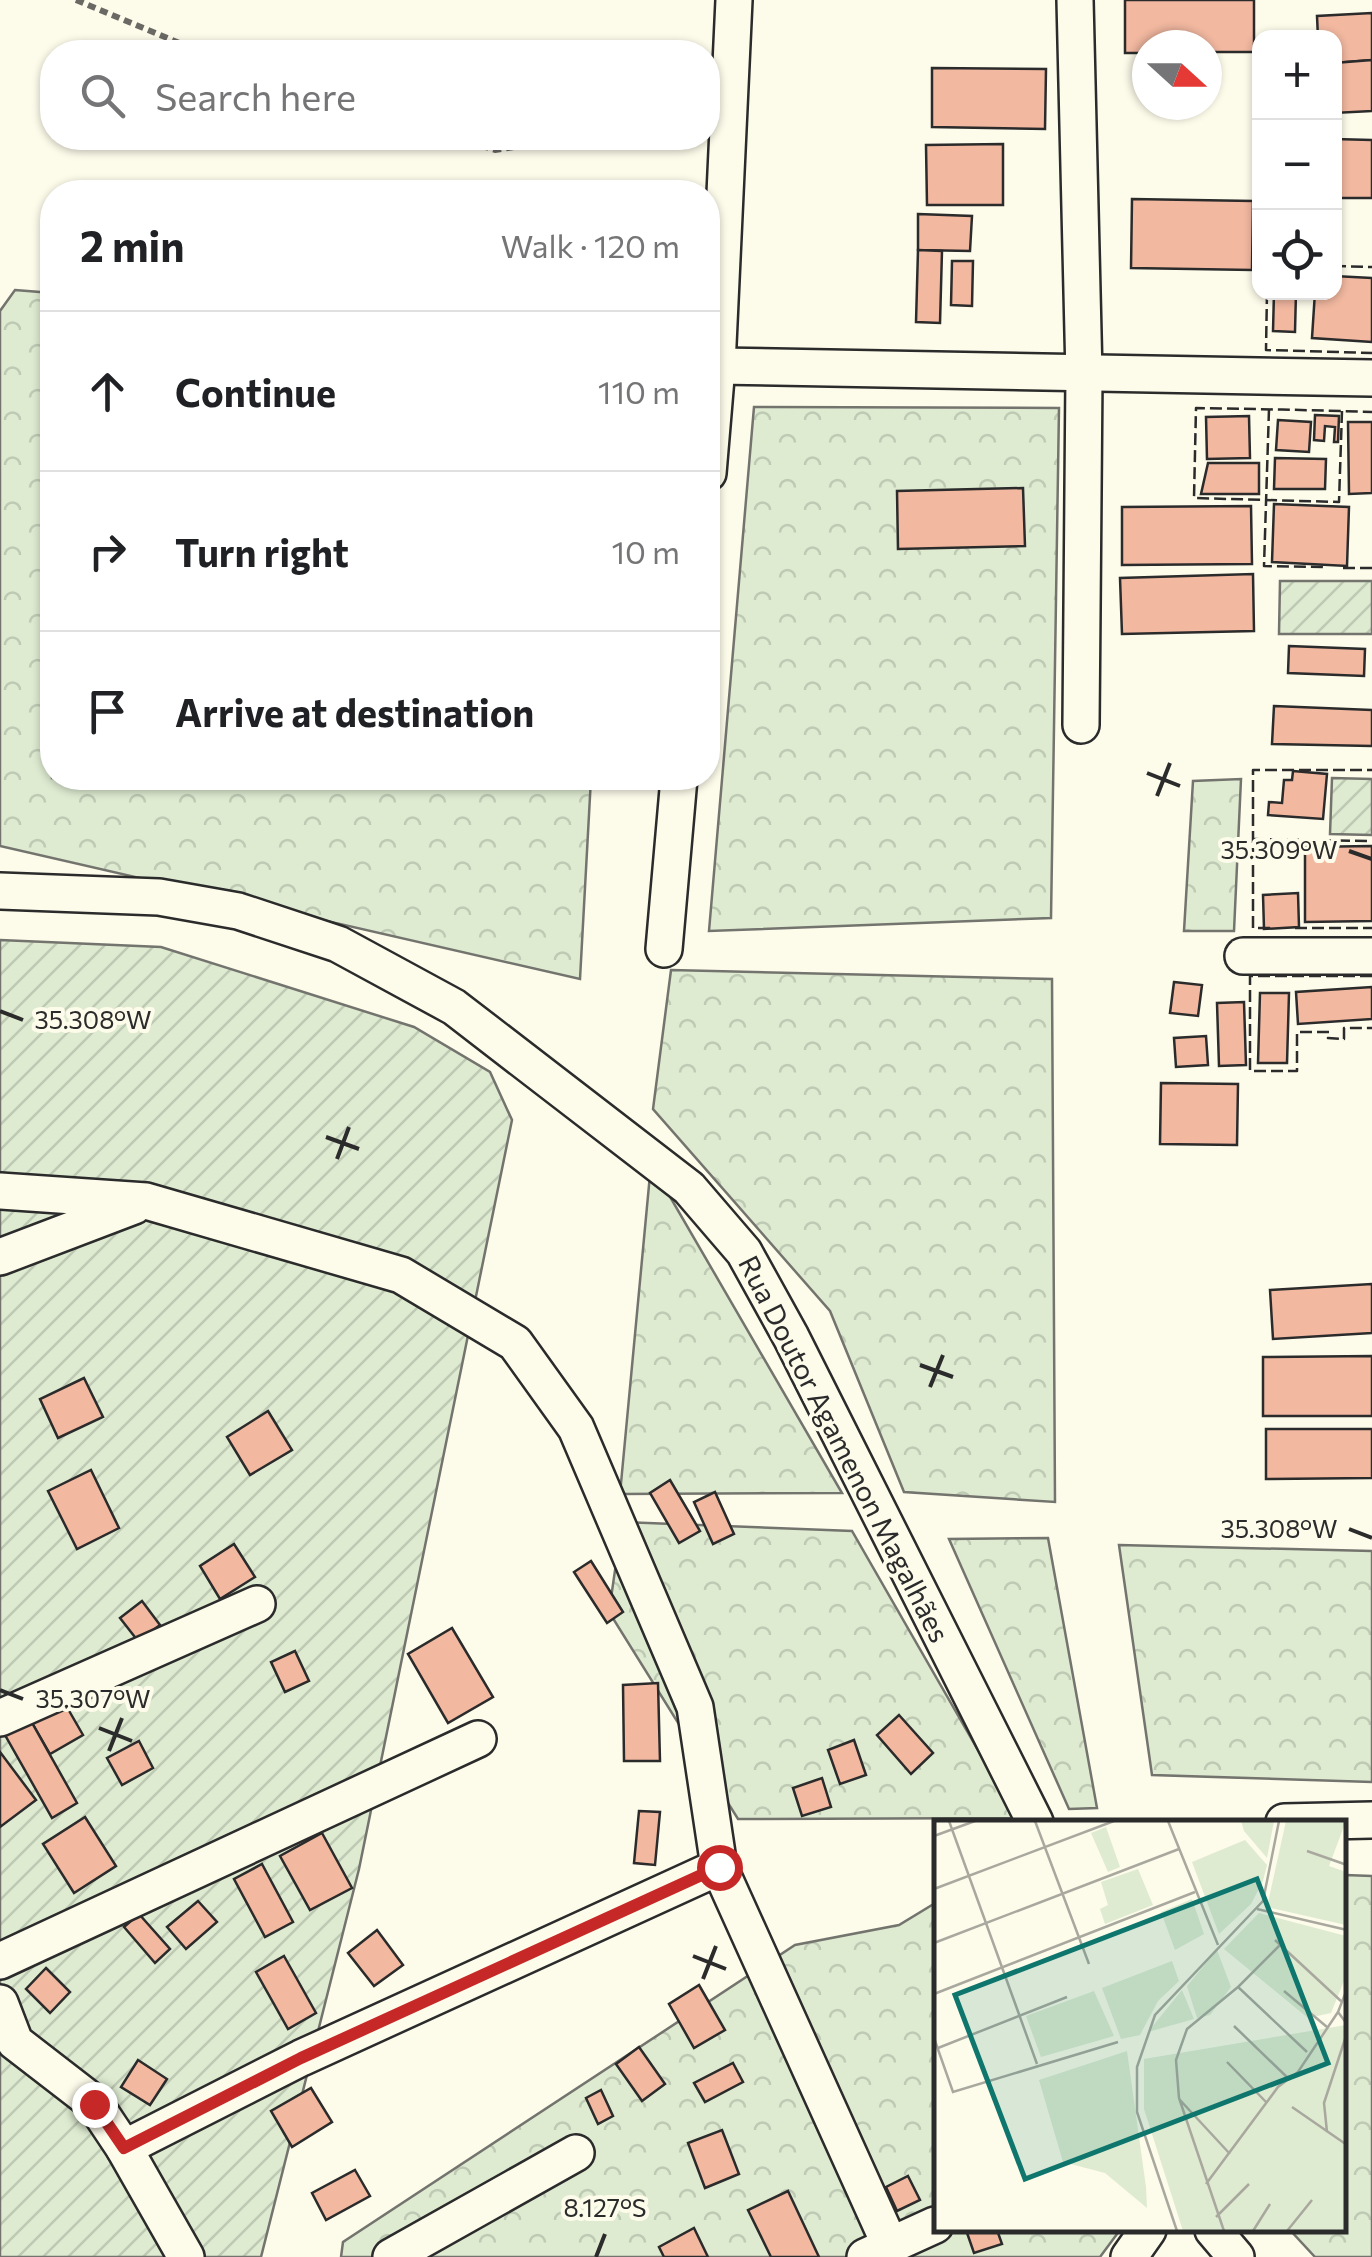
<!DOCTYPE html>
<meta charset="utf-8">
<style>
:root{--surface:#fff;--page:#f2f2f2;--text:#202124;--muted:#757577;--line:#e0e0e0}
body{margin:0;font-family:Commissioner,sans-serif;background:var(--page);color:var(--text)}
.controls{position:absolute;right:30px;top:30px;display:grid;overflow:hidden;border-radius:20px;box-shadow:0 2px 8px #0004}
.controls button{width:90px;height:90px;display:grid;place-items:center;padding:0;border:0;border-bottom:2px solid var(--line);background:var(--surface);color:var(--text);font:50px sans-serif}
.compass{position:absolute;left:1132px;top:30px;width:90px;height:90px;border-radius:50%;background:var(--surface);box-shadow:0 2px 8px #0004;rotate:111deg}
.stop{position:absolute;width:30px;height:30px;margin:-22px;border:8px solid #c62828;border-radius:50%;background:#fff}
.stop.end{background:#c62828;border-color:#fff;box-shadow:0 2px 10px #0008}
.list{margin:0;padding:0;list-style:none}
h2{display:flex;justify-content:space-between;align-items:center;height:130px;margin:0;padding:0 40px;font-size:42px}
h2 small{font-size:32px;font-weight:400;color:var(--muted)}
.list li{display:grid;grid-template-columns:65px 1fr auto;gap:30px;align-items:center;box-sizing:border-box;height:160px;padding:0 40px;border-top:2px solid var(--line)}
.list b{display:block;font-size:38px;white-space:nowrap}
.list em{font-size:32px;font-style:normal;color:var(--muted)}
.icon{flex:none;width:55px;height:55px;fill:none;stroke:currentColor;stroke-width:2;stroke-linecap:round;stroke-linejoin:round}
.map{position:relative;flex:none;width:1372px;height:2257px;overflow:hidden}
.search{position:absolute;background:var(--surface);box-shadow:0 2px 8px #0004;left:40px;top:40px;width:680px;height:110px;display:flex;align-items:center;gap:25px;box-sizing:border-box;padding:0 35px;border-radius:40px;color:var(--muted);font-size:38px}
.panel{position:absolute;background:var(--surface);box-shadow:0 2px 8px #0004;left:40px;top:180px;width:680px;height:610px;border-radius:40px}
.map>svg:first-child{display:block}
.forest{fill:url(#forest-crowns);stroke:#74746e;stroke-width:2.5}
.garden{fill:url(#garden-furrows);stroke:#74746e;stroke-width:2.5}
.building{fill:#f2b8a0;stroke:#2b2b2b;stroke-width:2.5}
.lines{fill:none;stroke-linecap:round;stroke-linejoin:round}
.minor-casing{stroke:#2b2b2b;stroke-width:40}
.path{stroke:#6a6964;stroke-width:6;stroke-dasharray:8 5;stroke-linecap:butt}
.minor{stroke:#fdfbea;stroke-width:35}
.fence{stroke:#2b2b2b;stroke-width:2.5;stroke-dasharray:12 5;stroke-linecap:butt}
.route{stroke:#c62828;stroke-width:12}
.ticks{fill:none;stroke:#2b2b2b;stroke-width:4}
.labels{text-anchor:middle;stroke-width:8;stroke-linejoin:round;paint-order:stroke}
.street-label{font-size:28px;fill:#2b2b2b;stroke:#fdfbea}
.inset-road{fill:none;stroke:#a9a89e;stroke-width:2.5}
.view{fill:#0f766e;fill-opacity:0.15;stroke:#0f766e;stroke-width:5}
.inset-edge{fill:none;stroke:#2b2b2b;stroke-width:5}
.ticks-label{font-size:25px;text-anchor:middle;fill:#2b2b2b;stroke:#fdfbea;stroke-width:8;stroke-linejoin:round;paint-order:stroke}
</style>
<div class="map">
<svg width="1372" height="2257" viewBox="0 0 1372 2257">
<defs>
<pattern id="forest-crowns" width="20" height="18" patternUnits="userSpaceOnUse" patternTransform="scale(2.5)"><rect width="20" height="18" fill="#deebd1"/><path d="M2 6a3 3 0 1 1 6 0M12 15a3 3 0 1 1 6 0" fill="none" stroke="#bfcab4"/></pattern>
<pattern id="garden-furrows" width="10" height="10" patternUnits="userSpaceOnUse" patternTransform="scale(2.5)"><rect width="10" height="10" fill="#deebd1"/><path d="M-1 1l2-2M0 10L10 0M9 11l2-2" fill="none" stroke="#bfcab4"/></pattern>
</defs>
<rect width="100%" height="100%" fill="#fdfbea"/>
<g class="forest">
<polygon points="15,290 52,293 52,778 591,778 580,979 0,846 0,311"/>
<polygon points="754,407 1059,408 1051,918 709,931"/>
<polygon points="1241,779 1234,931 1184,931 1193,781"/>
<polygon points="671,970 1052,979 1055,1502 904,1492 830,1311 653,1109"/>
<polygon points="651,1164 842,1493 620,1494"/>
<polygon points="622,1522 852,1531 1017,1818 738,1819 609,1612"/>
<polygon points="1048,1538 1097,1808 1069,1809 949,1539"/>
<polygon points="1119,1545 1372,1551 1372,1782 1152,1775"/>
<polygon points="1345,1875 1372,1876 1372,2257 1315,2257 1290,2230 1344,2230"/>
<polygon points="937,1902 937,2230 1120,2230 1100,2257 341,2257 343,2242 795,1945 899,1925"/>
</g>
<g class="garden">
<polygon points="1280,581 1372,581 1372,634 1279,634"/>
<polygon points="1332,778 1372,779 1372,835 1330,834"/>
<polygon points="0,940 161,947 414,1027 490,1072 512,1120 359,1869 261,2257 0,2257"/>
</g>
<g class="building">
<polygon points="1125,0 1254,0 1254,52 1207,52 1207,45 1147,45 1147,53 1125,53"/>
<polygon points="1372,13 1372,60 1334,63 1334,38 1318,38 1317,16"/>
<polygon points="1372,60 1372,111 1334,113 1334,63"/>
<polygon points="932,68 1046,69 1045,129 932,127"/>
<polygon points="1334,139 1372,140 1372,198 1334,198"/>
<polygon points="1003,144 1003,205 927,205 926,145"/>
<polygon points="1132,199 1253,201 1252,270 1131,268"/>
<polygon points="918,214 972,216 970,251 918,250"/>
<polygon points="918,250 942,251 940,323 916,322"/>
<polygon points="952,261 973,261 972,306 951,305"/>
<polygon points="1334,276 1372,278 1372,342 1312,338 1315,292 1334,292"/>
<polygon points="1274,292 1296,292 1295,332 1273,331"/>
<polygon points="1315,415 1339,416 1338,442 1334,442 1335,427 1325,426 1324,441 1314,440"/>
<polygon points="1249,416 1250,458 1207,459 1206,417"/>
<polygon points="1278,420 1311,422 1309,452 1276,450"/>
<polygon points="1348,422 1372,422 1372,493 1349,494"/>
<polygon points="1275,458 1326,459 1325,489 1274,489"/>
<polygon points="1208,463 1259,463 1259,494 1201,494"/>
<polygon points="1023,488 1025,546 898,549 897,491"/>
<polygon points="1274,504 1349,507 1347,566 1272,562"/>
<polygon points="1251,506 1252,564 1122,565 1122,507"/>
<polygon points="1253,574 1254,631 1122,634 1120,578"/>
<polygon points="1289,646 1365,649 1364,676 1288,673"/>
<polygon points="1274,706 1372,710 1372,746 1272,744"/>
<polygon points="1293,771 1327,774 1323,819 1268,815 1269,802 1282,803 1284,780 1292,780"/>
<polygon points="1372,846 1372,921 1305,922 1305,847"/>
<polygon points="1298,893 1299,927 1264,929 1263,895"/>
<polygon points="1174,982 1202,985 1198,1016 1170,1013"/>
<polygon points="1372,987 1372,1019 1298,1024 1296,992"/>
<polygon points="1260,993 1289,993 1287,1063 1258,1063"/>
<polygon points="1244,1002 1246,1065 1219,1066 1217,1003"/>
<polygon points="1206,1036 1208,1065 1176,1067 1174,1038"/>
<polygon points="1161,1083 1238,1084 1237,1145 1160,1144"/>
<polygon points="1372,1284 1372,1333 1273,1339 1270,1290"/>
<polygon points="1372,1356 1372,1416 1263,1416 1263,1357"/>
<polygon points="84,1378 103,1417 58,1438 40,1399"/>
<polygon points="268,1411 292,1450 250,1475 227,1437"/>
<polygon points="1266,1429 1372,1429 1372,1478 1266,1479"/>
<polygon points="91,1470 119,1528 77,1549 48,1491"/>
<polygon points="670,1480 700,1531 679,1543 650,1493"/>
<polygon points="715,1492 734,1534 713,1544 694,1502"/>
<polygon points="234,1544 255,1577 220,1599 200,1566"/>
<polygon points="591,1561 623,1612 607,1623 574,1572"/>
<polygon points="142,1601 160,1625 138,1641 120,1618"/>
<polygon points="452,1628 493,1697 448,1723 408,1654"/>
<polygon points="295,1651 309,1681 285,1692 271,1662"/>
<polygon points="658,1683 660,1761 624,1761 623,1685"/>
<polygon points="64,1702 83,1735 50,1754 31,1721"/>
<polygon points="899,1715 933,1753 911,1774 877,1735"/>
<polygon points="31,1721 77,1803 52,1818 5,1735"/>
<polygon points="854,1740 866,1775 840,1784 828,1750"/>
<polygon points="139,1741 153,1768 122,1785 107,1758"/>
<polygon points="0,1752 36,1800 0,1827"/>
<polygon points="822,1778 831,1807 802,1816 793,1788"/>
<polygon points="639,1811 660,1812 655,1865 634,1863"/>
<polygon points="85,1817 116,1866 74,1893 43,1844"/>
<polygon points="322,1833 352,1888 310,1910 280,1856"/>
<polygon points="262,1864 293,1922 265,1937 234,1879"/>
<polygon points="198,1901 217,1922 186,1949 167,1927"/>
<polygon points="139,1914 170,1949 155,1963 124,1927"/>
<polygon points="377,1930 403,1965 374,1986 348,1953"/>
<polygon points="284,1956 316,2013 288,2029 256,1972"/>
<polygon points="46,1968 70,1992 50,2013 26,1989"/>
<polygon points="699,1985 725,2030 694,2048 669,2004"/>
<polygon points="639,2047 665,2084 642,2101 616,2064"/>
<polygon points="138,2060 167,2079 150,2105 121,2087"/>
<polygon points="733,2063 743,2082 705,2102 694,2083"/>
<polygon points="311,2088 332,2122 292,2147 271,2111"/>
<polygon points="601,2090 613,2116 598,2124 586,2098"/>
<polygon points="722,2130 739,2174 705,2188 688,2143"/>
<polygon points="355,2170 370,2196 326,2220 312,2193"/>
<polygon points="908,2176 920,2200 897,2211 886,2187"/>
<polygon points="788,2191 819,2257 771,2257 748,2210"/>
<polygon points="694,2228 708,2257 664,2257 659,2247"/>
<polygon points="966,2230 997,2230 1002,2244 974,2253"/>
</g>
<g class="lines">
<defs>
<g id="minor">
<polyline points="1075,0 1084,375 1081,725"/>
<polyline points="717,366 1372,378"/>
<polyline points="708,473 717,366 734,0"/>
<polyline points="0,891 159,897 238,911 338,944 454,1007 689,1188 744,1252 791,1337 1035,1822"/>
<polyline points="664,949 679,778"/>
<polyline points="1243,956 1372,956"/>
<polyline points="0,1191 146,1201 401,1275 515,1343 576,1428 695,1707 719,1867"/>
<polyline points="0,1257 134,1206"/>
<polyline points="0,1718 257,1604"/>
<polyline points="1284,1822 1372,1820"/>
<polyline points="0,1961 478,1739"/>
<polyline points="0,2003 15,2042 94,2103 124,2148 186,2257"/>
<polyline points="124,2148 301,2058 719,1867 890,2245"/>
<polyline points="1213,2230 1236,2257"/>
<polyline points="391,2257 576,2153"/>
<polyline points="865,2257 935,2225"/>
<polyline points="1129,2257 1148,2230"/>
</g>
</defs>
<use href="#minor" class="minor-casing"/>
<g class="path">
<polyline points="76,0 201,52"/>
<polyline points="456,138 495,150 571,138"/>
</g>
<use href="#minor" class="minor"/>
<g class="fence">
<polyline points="1334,266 1372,267"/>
<polyline points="1267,292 1266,350 1372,353"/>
<polyline points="1269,409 1264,566 1323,567"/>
<path d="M 1342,411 L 1339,502 L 1194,498 L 1196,408 C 1255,409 1313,410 1372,412"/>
<polyline points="1343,568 1372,568"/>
<polyline points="1253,839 1372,841"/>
<polyline points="1270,928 1253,928 1253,770 1372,770"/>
<polyline points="1295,928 1372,928"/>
<polyline points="1372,976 1250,976 1250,1071 1297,1071 1297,1032 1329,1032 1328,1038 1344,1039 1344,1028 1372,1028"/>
</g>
</g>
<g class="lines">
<polyline class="route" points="94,2104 124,2148 301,2058 719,1867"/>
</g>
<path class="ticks" d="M 1147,773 L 1180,786M 1157,796 L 1170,763M 1349,851 L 1372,859M 0,1011 L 23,1020M 326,1137 L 359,1149M 337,1159 L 349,1127M 920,1365 L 953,1377M 930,1387 L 943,1355M 1349,1529 L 1372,1538M 0,1690 L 23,1699M 99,1728 L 132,1741M 109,1751 L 122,1718M 693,1956 L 726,1969M 703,1979 L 716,1946M 596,2257 L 605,2234"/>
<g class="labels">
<g class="street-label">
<text transform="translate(844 1449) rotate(63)" y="10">Rua Doutor Agamenon Magalhães</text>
</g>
</g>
<g transform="translate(934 1820)">
<rect width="412" height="412" fill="#fdfbea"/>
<path d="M 307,1 L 340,1 L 333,38 L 310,11 ZM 352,1 L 412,1 L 395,46 L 412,52 L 412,105 L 333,87 ZM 172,7 L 186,47 L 174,52 L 157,13 ZM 311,20 L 333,45 L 329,61 L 317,84 L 285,114 L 258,42 ZM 258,79 L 270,114 L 241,130 L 227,92 ZM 325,93 L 412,116 L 412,156 L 397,193 L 374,198 L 290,129 ZM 283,130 L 297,167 L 276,195 L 263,198 L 253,166 ZM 238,141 L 245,161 L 224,181 L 206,215 L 187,219 L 168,168 ZM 248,170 L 260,199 L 214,212 ZM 160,171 L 180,216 L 107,237 L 92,196 ZM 193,231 L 212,367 L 213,388 L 171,353 L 129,342 L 105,260 Z" fill="#deebd1"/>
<path d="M 204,49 L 219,85 L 171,104 L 166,89 L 174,85 L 167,62 ZM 412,205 L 412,411 L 249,411 L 210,289 L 210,239 Z" fill="#deebd1"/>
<path class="inset-road" d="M 15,1 L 103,244M 101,1 L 155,144M 234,1 L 284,125M 0,16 L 41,1M 373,31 L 413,45M 0,69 L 180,1M 323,89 L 413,110M 341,120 L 408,182M 0,123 L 245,29M 346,125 L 304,167 L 373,232M 413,169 L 404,192 L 413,204M 350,171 L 393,207M 0,174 L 261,72M 300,206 L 356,260M 0,218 L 19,272 L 184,222M 4,228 L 133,177M 293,242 L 333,283M 246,280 L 296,334M 358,287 L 413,325M 393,312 L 390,283 L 413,213M 272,364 L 344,267 L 364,252 L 404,192M 282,397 L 315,364M 243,411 L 203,292 L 203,247 L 221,195 L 329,81 L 345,1M 290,411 L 245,278 L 242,240 L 253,209 L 304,167M 319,411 L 336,384M 353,411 L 378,380"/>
<path class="view" d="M 323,59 L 394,243 L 91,359 L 21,175 Z"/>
<rect width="412" height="412" class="inset-edge"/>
</g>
<g class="ticks-label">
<text x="1279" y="859">35.309°W</text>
<text x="93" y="1029">35.308°W</text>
<text x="1279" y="1538">35.308°W</text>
<text x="93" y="1708">35.307°W</text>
<text x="605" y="2217">8.127°S</text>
</g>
</svg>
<div class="controls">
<button>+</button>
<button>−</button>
<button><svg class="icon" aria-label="locate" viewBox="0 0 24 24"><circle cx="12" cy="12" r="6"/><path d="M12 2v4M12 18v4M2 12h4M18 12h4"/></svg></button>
</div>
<svg class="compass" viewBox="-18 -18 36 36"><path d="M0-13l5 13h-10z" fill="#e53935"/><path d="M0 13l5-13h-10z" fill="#757577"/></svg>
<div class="stop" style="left:719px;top:1867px"></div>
<div class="stop end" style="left:94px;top:2104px"></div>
<div class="search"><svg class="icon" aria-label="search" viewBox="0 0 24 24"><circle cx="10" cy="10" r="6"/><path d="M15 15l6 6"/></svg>Search here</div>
<section class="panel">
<h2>2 min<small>Walk · 120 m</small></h2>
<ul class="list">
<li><svg class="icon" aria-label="ahead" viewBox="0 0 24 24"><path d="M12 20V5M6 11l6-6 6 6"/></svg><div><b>Continue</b></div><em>110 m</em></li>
<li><svg class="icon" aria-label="right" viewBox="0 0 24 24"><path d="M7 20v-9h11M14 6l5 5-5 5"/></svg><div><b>Turn right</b></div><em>10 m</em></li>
<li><svg class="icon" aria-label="arrive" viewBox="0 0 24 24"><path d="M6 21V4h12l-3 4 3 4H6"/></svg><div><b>Arrive at destination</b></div></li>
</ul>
</section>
</div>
